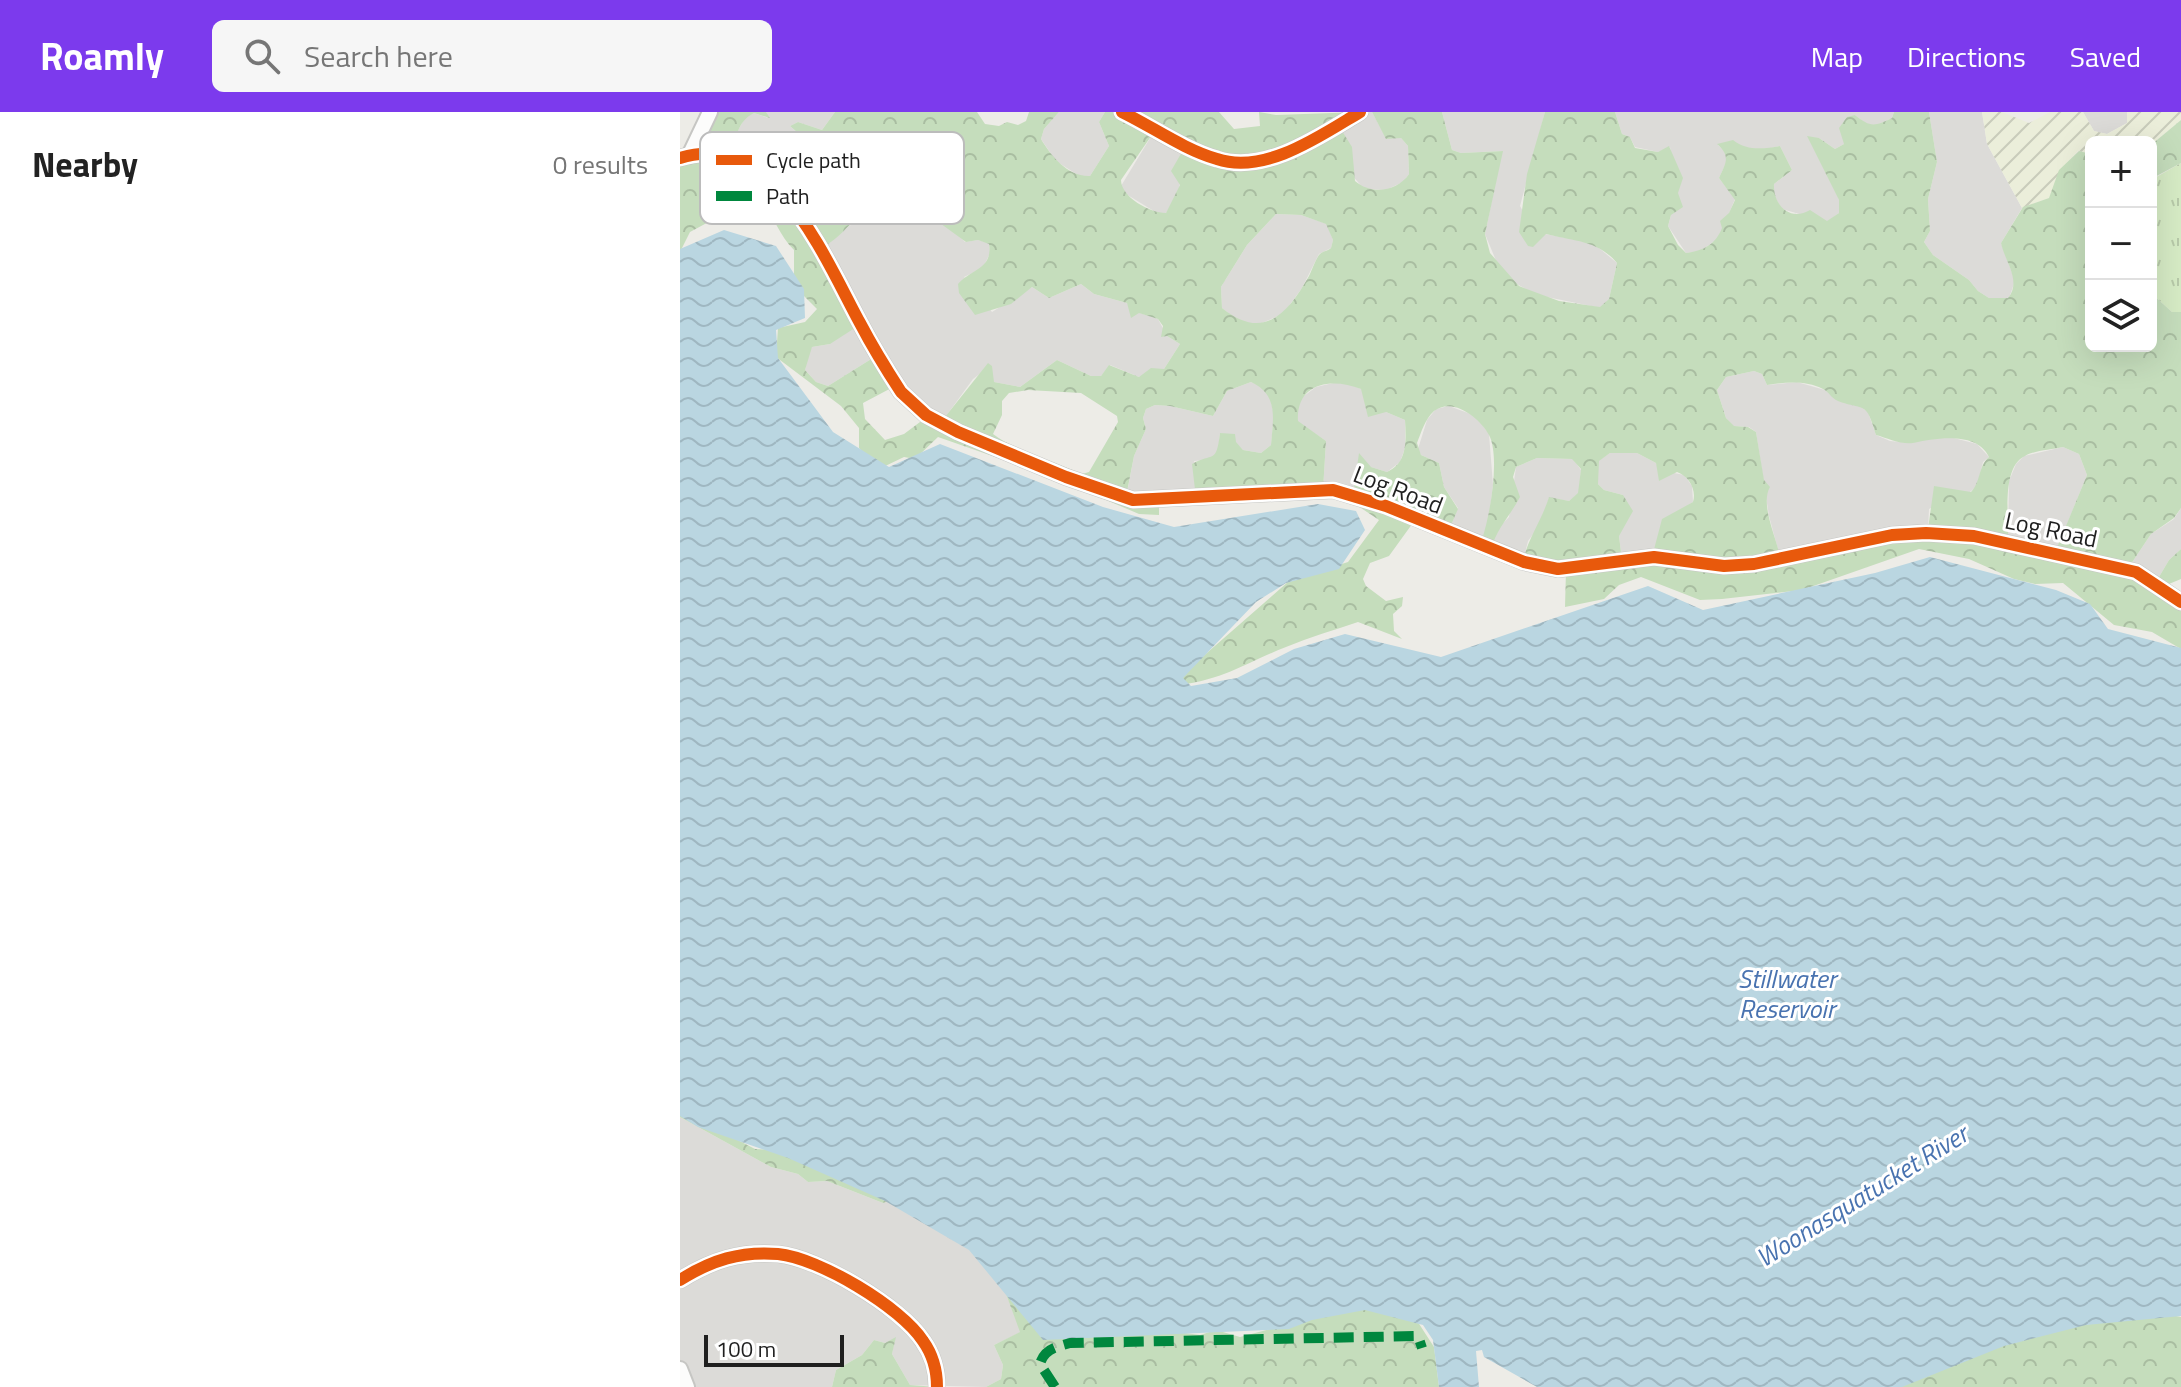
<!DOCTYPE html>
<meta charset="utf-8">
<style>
:root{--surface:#fff;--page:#f6f6f6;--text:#222;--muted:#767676;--line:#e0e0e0;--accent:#7c3aed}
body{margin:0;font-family:"Titillium Web",sans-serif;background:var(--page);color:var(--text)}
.controls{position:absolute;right:24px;top:24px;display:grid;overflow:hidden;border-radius:12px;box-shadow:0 8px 32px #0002}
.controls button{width:72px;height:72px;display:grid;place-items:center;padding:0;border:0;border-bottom:2px solid var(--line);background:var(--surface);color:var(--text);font:40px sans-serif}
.scale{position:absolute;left:24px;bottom:20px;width:140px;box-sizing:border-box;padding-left:8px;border:4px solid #1f1f1f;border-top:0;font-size:22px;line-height:28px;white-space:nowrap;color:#1f1f1f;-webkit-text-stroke:6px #fff;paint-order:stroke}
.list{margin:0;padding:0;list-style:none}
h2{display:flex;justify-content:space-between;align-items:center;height:104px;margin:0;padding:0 32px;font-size:34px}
h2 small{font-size:26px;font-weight:400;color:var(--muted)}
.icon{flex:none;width:44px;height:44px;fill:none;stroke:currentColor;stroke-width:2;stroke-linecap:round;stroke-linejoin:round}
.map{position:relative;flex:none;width:1501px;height:1275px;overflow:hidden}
header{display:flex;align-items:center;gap:48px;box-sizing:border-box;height:112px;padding:0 40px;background:var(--accent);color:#fff}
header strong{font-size:38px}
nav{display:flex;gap:44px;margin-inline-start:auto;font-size:28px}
.search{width:560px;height:72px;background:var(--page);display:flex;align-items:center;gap:20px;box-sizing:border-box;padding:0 28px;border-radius:12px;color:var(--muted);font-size:30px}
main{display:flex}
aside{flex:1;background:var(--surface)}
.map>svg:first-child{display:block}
.residential{fill:#dcdbd8}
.farmland{fill:url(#farmland-furrows)}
.grass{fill:url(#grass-tufts)}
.forest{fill:url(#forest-crowns);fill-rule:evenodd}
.water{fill:url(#water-waves)}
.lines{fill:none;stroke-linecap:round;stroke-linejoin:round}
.minor-casing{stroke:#c6c6c3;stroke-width:18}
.minor{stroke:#fcfcfb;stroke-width:14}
.quiet{stroke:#00873e;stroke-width:10;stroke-dasharray:20 10;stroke-linecap:butt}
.cycleway-casing{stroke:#fff;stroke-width:17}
.cycleway{stroke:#e8590c;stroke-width:12}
.labels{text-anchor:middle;stroke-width:6;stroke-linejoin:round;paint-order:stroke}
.street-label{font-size:24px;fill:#1f1f1f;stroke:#fff}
.water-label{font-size:26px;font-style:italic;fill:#4973b0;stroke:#fff}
.key{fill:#fff;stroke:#bcbcbc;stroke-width:2}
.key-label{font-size:22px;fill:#1f1f1f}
</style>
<header>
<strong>Roamly</strong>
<div class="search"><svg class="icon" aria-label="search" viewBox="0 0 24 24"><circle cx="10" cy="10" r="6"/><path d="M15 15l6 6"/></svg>Search here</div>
<nav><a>Map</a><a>Directions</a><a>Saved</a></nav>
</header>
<main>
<aside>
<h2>Nearby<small>0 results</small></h2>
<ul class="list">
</ul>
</aside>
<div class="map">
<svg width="1501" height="1275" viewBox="0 0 1501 1275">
<defs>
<pattern id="farmland-furrows" width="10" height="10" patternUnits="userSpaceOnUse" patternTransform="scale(2)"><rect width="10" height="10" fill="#ebeeda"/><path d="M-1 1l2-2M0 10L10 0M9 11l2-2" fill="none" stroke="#c9ccbb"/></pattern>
<pattern id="grass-tufts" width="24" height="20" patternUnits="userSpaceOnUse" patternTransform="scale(2)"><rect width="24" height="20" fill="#d6ebc5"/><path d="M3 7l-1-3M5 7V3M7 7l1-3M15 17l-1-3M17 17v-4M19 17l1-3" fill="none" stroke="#b7c9a9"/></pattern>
<pattern id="forest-crowns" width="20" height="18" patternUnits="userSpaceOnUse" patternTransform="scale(2)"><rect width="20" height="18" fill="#c5ddbc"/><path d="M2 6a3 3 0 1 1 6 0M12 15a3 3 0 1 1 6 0" fill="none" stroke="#a9bda1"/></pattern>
<pattern id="water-waves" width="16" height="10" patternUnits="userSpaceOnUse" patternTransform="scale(2)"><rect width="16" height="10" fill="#bad6e1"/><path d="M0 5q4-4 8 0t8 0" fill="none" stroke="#9fb7c1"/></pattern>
</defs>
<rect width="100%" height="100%" fill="#edece7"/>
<g class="residential">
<polygon points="86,0 155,0 142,18 118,10 110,14 126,28 127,39 116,56 96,74 50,46 57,20 66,4 74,1 88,6"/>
<polygon points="379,0 425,0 419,10 429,34 410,64 401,65 376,49 361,27 364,17"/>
<polygon points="680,0 692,0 706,26 721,26 728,34 729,62 723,70 706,78 684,77 671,62 671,35 659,14"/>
<polygon points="762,0 865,0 840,94 858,126 865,122 913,131 937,151 929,187 921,196 857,183 833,170 817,151 805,122 822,39 781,41 772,38"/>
<polygon points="935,0 1214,0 1212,6 1195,14 1187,13 1175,3 1164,32 1155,37 1139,26 1159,88 1159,101 1147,110 1102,97 1093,82 1094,72 1112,58 1100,34 1081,38 1038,33 1046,40 1047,49 1039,66 1055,87 1039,126 1020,139 1006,141 988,114 997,81 990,35 978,40 955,35 950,25 942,22"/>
<polygon points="1249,0 1302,0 1307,32 1342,96 1321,131 1335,169 1329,186 1309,186 1298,179 1289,168 1253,143 1244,130 1250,119 1248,87 1257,50"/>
<polygon points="1403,0 1447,0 1447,11 1427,22 1414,19"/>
<polygon points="475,18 506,33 498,83 486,101 477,101 446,82 441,74"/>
<polygon points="250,93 285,130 298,128 309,131 310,141 303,156 284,165 312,200 352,175 369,186 401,172 414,182 447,191 451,198 478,207 487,224 500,232 484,257 459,265 430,253 421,264 411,264 377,248 340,275 314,270 305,258 293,267 261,311 196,244 148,274 136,270 125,258 129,239 132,235 150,232 143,135 182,104 195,107"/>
<polygon points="596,102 621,103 647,112 653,128 651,136 639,142 622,176 603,202 577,213 556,208 542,196 541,175 567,133"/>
<polygon points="1074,259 1082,262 1087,273 1117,270 1145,278 1159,289 1177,291 1188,300 1196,323 1210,329 1232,331 1241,327 1270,325 1297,332 1309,345 1303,350 1297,374 1290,380 1278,380 1249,397 1248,417 1100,445 1089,404 1076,320 1069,315 1053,314 1046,306 1037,278 1046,265"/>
<polygon points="662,269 681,277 706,300 725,308 725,336 720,350 707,360 691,355 678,365 674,381 643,378 646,329 618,310 617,295 624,284 636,275"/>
<polygon points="571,270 584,276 590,285 594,303 591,333 581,341 563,338 549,324 540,321 538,341 532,347 514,349 516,386 446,386 454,344 466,317 463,306 466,297 475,293 490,294 533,304 547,279"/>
<polygon points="769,294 796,304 809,322 813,373 808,413 800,433 768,420 778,396 764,375 759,351 741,343 738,337 747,308 756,297"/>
<polygon points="1383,335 1399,342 1407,363 1376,439 1328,428 1329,369 1336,352 1344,344"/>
<polygon points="930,341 957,341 976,351 979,358 1004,363 1012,374 1013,390 989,406 972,445 942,448 939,424 943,383 924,378 918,372 918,349"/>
<polygon points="857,346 893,347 901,358 899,381 889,389 869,386 860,413 848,429 843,449 811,437 816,418 829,405 836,355"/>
<polygon points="1501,396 1501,437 1489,448 1476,470 1449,455 1471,422 1494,407"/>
<polygon points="0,1005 91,1055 118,1062 128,1070 147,1069 203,1091 212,1088 294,1136 326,1182 341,1220 314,1233 323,1253 321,1267 306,1275 230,1273 212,1242 215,1227 205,1231 194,1228 182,1243 156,1258 152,1275 0,1275"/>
</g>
<polygon class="farmland" points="1302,0 1322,0 1349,11 1370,0 1403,0 1414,19 1427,22 1447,11 1447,0 1501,0 1501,8 1471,33 1471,30 1411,30 1411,42 1398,39 1385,53 1369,86 1342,96 1307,32"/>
<polygon class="grass" points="1501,51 1501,200 1492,200 1471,181 1471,68"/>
<g class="forest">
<path d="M 31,0 L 86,0 L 90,6 L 74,1 C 57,9 55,29 50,46 L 96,74 C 110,59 127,50 126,28 L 110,14 L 118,10 L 142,18 L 155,0 L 297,0 L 305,12 L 319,14 L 327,10 L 338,13 L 346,9 L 349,0 L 379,0 L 364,17 L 361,27 C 371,44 388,65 410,64 L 429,34 L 419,10 L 425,0 L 539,0 L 554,17 L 580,14 L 579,0 L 596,3 L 680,0 L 659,14 L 672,35 L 675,69 C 691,83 717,80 729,62 L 728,34 L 721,26 L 706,27 L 692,0 L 762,0 L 772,38 L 781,41 L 823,39 L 805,122 L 810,141 L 839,174 L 879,189 L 920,195 L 929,187 L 937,151 C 918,128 892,129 866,122 L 853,135 L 848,134 L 839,120 L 847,62 L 865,0 L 935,0 L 942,22 L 950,25 L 955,36 L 978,40 L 989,34 L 1003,66 L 998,81 L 1003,95 L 991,103 L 988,114 L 998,133 L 1006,141 C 1023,139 1036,132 1042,116 L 1040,109 L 1049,101 L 1055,88 L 1039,66 C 1046,51 1051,44 1037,32 L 1053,28 C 1067,39 1083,37 1100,34 L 1112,58 L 1094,72 C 1093,93 1110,110 1130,98 L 1147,109 L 1159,101 L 1159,88 L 1127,24 L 1139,26 L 1155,37 L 1164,32 L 1159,16 L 1167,5 L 1175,3 C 1190,15 1194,15 1212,6 L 1214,0 L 1249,0 L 1257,50 L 1248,87 L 1250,119 L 1244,130 L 1253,143 L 1289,168 L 1298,179 L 1309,186 L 1328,186 C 1342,169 1325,150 1321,131 L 1343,95 L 1369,86 L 1379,58 L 1399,39 L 1411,42 L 1411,234 L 1471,234 L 1471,181 L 1492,200 L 1501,200 L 1501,396 L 1494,406 L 1471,422 L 1449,455 L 1476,470 L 1489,448 L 1501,437 L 1501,467 L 1484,474 L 1501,488 L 1501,537 L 1472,520 L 1434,513 L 1383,471 L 1355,472 L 1334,467 L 1289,447 L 1239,437 L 1122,478 L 1042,487 L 1020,488 L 961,465 L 939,473 L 924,487 L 885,495 L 886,458 L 843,449 C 848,426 862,408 869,385 L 889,389 L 898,381 L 901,357 L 892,347 L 857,346 L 836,355 L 833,365 L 840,385 C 830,404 817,416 811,437 L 800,433 C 809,410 821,346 809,323 C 801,307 773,284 754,299 C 745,307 741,321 737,331 L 741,343 L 759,351 L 764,375 L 778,397 L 768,420 L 735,408 L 709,444 L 690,451 L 683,467 L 686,474 L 706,489 L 723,485 L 722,494 L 713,502 L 714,519 L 722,527 L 678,510 C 654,518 630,525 606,535 C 565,551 548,566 500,573 L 496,568 L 609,469 L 668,450 L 699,408 L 672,390 L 679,341 L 691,355 L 707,360 C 728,351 726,328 725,308 L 706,300 L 688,305 L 681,277 C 651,265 616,271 618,309 L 646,329 L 643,378 L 516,386 L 512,352 C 533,340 536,353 540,321 L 555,322 L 556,330 L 563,338 L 581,341 L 591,333 C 593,307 599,283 571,270 L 547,279 L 533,304 L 490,294 L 475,293 L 466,297 L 463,306 L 466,317 L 454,344 L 446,385 L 479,390 L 479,403 L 459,402 L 372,365 L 258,325 L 235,347 L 224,345 L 199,357 L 179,336 L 179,316 L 161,294 L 96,245 L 98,216 L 125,210 L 137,197 L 114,174 L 114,138 C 97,122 94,99 75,85 L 10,120 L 0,140 L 0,47 ZM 476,17 L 506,33 L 491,59 L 500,73 L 486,101 C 470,101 441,85 441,68 ZM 249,93 L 257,109 L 286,130 L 298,128 L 309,132 C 313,157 291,157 278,172 L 279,181 L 295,203 L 331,192 L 352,175 L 369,186 L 401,172 L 414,182 L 447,191 L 451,206 L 459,201 L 478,207 L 483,214 L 481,225 L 487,224 L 500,232 L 484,257 L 471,256 L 459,265 L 429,253 L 421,264 L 411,264 L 377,248 L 340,275 L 314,270 L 312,254 L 308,251 L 261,310 L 248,304 L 224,322 L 205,328 L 185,307 L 183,291 L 217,273 L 196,244 L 148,274 L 136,270 L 125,258 L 132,235 L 150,232 L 181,212 L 143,135 C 161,125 165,115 181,104 L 195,107 ZM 596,102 L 621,103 L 646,112 L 653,128 L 651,136 C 648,139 643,139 640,142 C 637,144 632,158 629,164 C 608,201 584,230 542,196 L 541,175 L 567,133 ZM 1074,259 L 1082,262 L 1087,273 C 1105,270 1126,268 1143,277 C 1149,280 1151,286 1158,289 C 1185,299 1186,288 1196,323 C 1207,326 1222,333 1233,331 C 1256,326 1297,319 1309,345 C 1298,354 1301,370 1291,380 L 1254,374 L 1248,417 L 1100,444 C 1096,425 1080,392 1090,375 L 1084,368 L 1076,320 L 1068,315 L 1054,314 L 1046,306 L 1037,278 L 1046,265 ZM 348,278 L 401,281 L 437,304 L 438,310 L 409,360 L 402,362 C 374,349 337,340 313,322 L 322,303 L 322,289 L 329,281 ZM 1383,335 L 1399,342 L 1407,363 L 1376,438 L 1328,428 C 1329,406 1321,355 1345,344 C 1355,338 1371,338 1383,335 ZM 930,341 L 957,341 L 976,351 L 979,369 L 997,360 C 1008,364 1017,377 1013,390 L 982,407 L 972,445 L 942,448 L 939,424 L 953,399 L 943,383 L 924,378 L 918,372 L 919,349 Z"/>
<polygon points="1501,8 1501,51 1471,67 1471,33"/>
<polygon points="0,998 75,1037 115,1039 212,1088 203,1091 147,1069 128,1070 118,1062 91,1055 0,1005"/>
<polygon points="641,1181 734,1204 754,1235 759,1275 306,1275 321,1267 323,1253 314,1233 340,1220 326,1182 482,1218 520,1223 536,1218 560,1225 609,1212"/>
<polygon points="1482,1201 1501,1205 1501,1275 1202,1275 1332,1224"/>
<polygon points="216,1225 212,1242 230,1273 257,1275 152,1275 156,1258 182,1243 194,1228 205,1231"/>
</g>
<polygon class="water" points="44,118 96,134 124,177 125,206 96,218 98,246 153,320 209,355 260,332 423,395 494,415 638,392 676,399 685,418 659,457 606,471 576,490 503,566 511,574 557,566 614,537 665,522 761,545 968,474 1023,498 1195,461 1250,445 1376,478 1410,492 1428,517 1501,536 1501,1204 1406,1213 1324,1234 1222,1275 857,1275 804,1245 802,1238 796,1239 799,1275 759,1275 753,1228 743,1213 685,1198 632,1208 609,1217 363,1228 289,1138 205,1089 108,1046 18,1015 0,1004 0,137"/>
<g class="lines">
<defs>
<g id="minor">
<path d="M 442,0 C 473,15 503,37 537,47 C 585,63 640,24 680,0"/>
<polyline points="9,44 30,0"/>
<path d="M 0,46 C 93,16 146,149 180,211 C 192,234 206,257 221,280 L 246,303 L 278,320 L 386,365 L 453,388 L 653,378 L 706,394 L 844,450 L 878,457 L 974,445 L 1044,454 L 1074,452 L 1212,423 L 1246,421 L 1294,424 L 1456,460 L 1501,490"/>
<path d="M 0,1168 C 32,1148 60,1139 98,1142 C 139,1146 221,1195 243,1229 C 253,1243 257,1258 257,1275"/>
<polyline points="0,1257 7,1275"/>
</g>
</defs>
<use href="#minor" class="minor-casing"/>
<use href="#minor" class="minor"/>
<path class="quiet" d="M 375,1275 L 360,1252 C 364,1237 376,1235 390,1231 L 738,1224 L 742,1236"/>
<defs>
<g id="cycleway">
<path d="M 442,0 C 473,15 503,37 537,47 C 585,63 640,24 680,0"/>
<path d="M 0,46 C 93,16 146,149 180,211 C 192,234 206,257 221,280 L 246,303 L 278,320 L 386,365 L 453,388 L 653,378 L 706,394 L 844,450 L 878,457 L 974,445 L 1044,454 L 1074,452 L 1212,423 L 1246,421 L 1294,424 L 1456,460 L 1501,490"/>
<path d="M 0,1168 C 32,1148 60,1139 98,1142 C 139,1146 221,1195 243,1229 C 253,1243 257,1258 257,1275"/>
</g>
</defs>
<use href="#cycleway" class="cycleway-casing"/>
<use href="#cycleway" class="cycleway"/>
</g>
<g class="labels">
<g class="street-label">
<text transform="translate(718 378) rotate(21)" y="8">Log Road</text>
<text transform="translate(1371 418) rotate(12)" y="8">Log Road</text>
</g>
<g class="water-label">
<text x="1107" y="876">Stillwater<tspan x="1107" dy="30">Reservoir</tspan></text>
<text transform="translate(1182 1084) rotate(-32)" y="9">Woonasquatucket River</text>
</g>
</g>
<rect x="20" y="20" width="264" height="92" rx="12" class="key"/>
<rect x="36" y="43" width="36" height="10" fill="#e8590c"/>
<rect x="36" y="79" width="36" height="10" fill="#00873e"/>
<g class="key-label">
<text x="86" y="56">Cycle path</text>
<text x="86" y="92">Path</text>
</g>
</svg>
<div class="controls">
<button>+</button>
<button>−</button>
<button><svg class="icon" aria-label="layers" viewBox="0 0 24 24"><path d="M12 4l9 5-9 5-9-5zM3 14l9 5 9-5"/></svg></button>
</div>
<div class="scale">100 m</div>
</div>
</main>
